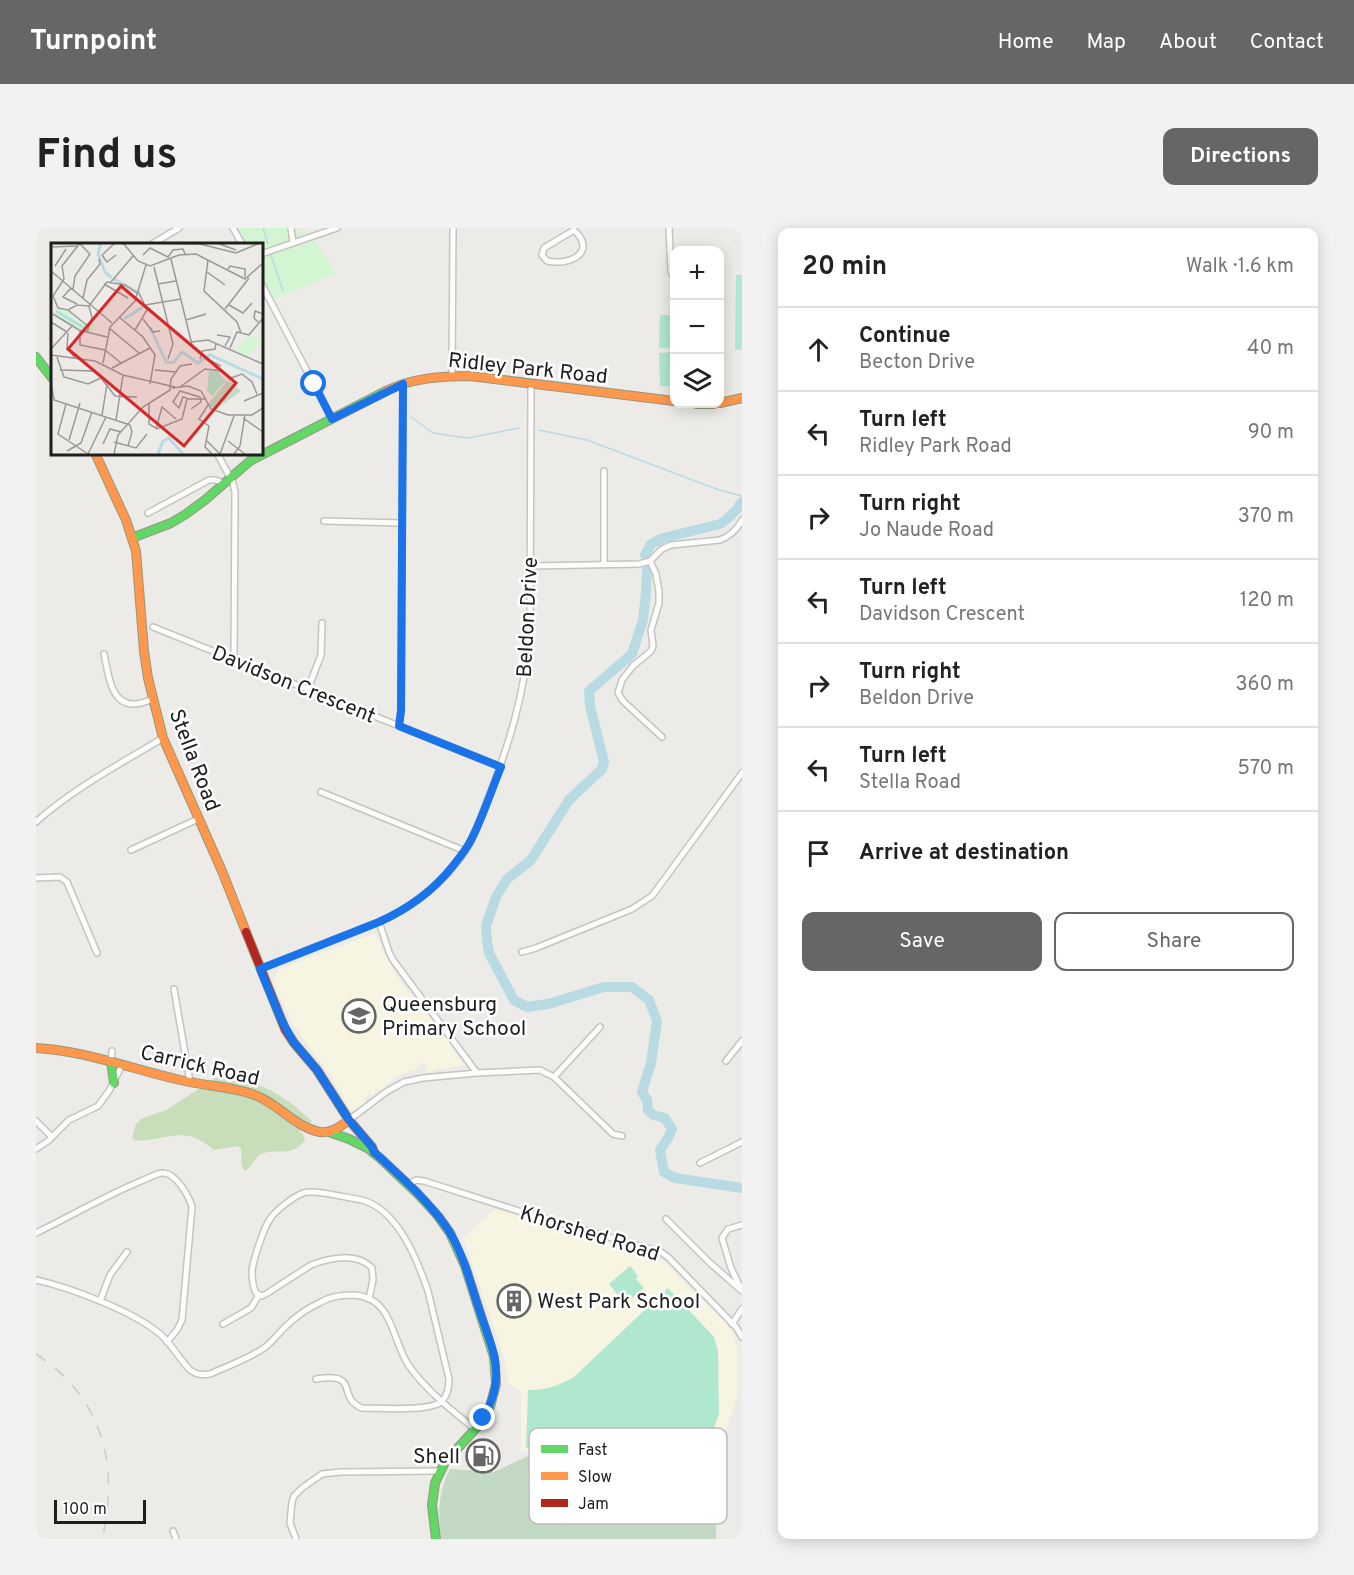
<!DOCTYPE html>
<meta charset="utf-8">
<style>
:root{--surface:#fff;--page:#f2f2f2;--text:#222;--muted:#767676;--line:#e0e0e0;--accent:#666664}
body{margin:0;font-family:Overpass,sans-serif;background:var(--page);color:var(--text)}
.controls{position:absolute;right:18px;top:18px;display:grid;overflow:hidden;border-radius:12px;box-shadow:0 3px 15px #0003}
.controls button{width:54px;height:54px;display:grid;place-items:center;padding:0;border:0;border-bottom:2px solid var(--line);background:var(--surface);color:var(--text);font:30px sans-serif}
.scale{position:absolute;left:18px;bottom:15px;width:92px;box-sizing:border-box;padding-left:6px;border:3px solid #1e1e1e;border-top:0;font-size:16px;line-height:21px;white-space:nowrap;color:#1e1e1e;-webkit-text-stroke:4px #fff;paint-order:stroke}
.stop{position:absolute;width:18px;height:18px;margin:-14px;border:4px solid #1a73e8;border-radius:50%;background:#fff}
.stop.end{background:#1a73e8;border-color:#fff;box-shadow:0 2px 6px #0008}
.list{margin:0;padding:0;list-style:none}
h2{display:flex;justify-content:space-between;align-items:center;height:78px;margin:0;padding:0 24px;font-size:26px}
h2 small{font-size:20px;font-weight:400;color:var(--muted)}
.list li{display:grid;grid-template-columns:39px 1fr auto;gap:18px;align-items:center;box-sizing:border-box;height:84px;padding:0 24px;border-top:2px solid var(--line)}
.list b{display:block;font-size:22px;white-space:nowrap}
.list p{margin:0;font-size:20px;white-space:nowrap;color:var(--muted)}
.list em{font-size:20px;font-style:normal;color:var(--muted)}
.actions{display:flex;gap:12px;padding:18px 24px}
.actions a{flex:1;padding:14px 0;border:2px solid var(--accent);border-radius:12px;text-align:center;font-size:21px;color:var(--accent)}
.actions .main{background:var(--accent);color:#fff}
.icon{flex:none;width:33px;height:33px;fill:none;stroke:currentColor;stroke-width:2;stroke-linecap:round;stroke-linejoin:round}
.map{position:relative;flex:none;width:706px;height:1311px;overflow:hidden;border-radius:12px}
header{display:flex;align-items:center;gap:36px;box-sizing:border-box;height:84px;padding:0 30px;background:var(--accent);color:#fff}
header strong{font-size:28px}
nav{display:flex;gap:33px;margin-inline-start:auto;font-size:21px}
.intro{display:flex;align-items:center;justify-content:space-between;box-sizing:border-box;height:144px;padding:0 36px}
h1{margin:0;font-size:42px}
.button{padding:15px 27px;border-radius:12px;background:var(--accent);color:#fff;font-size:21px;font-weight:700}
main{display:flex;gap:36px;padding:0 36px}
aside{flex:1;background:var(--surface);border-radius:12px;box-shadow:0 3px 15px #0003}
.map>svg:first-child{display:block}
.education{fill:#f7f5e2}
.forest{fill:#c8ddba}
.cemetery{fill:#c4d9c4}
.park{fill:#d3f5d2}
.pitch{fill:#afe8ce}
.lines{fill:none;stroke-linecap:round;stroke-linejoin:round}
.stream{stroke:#b8dbe3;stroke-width:1.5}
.river{stroke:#b8dbe3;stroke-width:10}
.street-casing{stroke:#c5c4c3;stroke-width:8}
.fast-casing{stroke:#96977e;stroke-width:10}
.slow-casing{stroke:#96977e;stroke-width:10}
.jam-casing{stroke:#96977e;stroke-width:10}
.street{stroke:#fcfcfb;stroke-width:5}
.fast{stroke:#63d668;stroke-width:8}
.slow{stroke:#ff974d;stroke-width:8}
.jam{stroke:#b3261e;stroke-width:8}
.rail{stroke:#cacac9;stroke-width:1.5;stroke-dasharray:12 12;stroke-linecap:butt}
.route{stroke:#1a73e8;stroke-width:8}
.labels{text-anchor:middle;stroke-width:5;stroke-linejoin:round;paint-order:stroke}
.street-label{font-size:21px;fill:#1e1e1e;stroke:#fff}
.poi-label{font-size:21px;fill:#1e1e1e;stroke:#fff;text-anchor:start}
.inset-river{fill:none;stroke:#b8dbe3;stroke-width:3}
.inset-road{fill:none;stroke:#9a9997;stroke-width:1.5}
.view{fill:#d62828;fill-opacity:0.15;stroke:#d62828;stroke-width:3}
.inset-edge{fill:none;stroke:#1e1e1e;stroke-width:3}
.key{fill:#fff;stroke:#bcbcbc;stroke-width:1.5}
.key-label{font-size:16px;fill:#1e1e1e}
</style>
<header>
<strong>Turnpoint</strong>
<nav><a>Home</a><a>Map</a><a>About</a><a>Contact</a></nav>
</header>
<div class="intro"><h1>Find us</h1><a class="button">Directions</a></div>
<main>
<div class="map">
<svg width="706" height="1311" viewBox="0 0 706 1311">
<rect width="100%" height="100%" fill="#edebe7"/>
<g class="education">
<polygon points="339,705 358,743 367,757 410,809 427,837 391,844 392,837 386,834 382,840 363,847 344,862 340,861 338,868 331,867 328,876 318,882 313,880 298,853 257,796 238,754 242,742"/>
<polygon points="459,981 626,1032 689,1094 696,1105 701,1119 701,1167 681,1233 676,1236 485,1223 485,1164 473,1156 467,1125 427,1010"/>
</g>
<path class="forest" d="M 191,847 C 214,852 234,860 253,874 C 261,879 268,887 276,893 L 272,897 L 263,903 L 267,906 L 269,912 C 255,931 240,919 225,926 C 218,930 216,939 209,943 C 202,936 207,929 205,921 L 202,918 L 178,922 C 155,903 146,906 118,911 C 111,912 106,913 99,912 L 96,910 L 100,896 L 105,891 L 130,882 L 183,848 Z"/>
<path class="cemetery" d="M 494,1227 L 681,1240 L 680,1311 L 405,1311 C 402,1286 402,1264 414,1241 L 458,1244 Z"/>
<polygon class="park" points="199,0 261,0 262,5 273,4 300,45 237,72 225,49 225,16 208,16"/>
<g class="pitch">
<polygon points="700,47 706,47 706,122 699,122"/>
<polygon points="624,87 638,87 638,120 623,120"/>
<polygon points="638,124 638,158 624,158 623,125"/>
<polygon points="594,1038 602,1048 600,1051 608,1060 589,1076 573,1056"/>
<path d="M 632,1060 L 678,1109 L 682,1123 L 683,1186 L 667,1231 L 490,1220 L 492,1162 C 510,1162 522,1158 538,1149 Z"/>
</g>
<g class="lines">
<g class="stream">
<polyline points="227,0 232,16"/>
<polyline points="235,27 247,63"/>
<polyline points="375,189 397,205 432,210 483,200"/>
<polyline points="503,202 551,212 683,262 706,268"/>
</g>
<g class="river">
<path d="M 609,327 L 615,316 L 627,310 L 684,296 C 694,290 700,283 706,274"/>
<polyline points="611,342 610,364 607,392 596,426 553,463 554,478 568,534 566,541 533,572 495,632 471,651 460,669 450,698 451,713 453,725 478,772 491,779 512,776 568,759 596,759 613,772 621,793 615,835 606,864 611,872 612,882 617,887 629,890 636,901 632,910 624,922 628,944 639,950 706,960"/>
</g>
<defs>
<g id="street">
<polyline points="197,0 206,16"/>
<polyline points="255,0 257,14"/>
<polyline points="633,0 635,44 638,49"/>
<path d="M 538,2 C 562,25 533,38 511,33 L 506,27 L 508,20 Z"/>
<polyline points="116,16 143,0"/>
<polyline points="225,26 301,0"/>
<polyline points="225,55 296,191"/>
<polyline points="416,148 417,0"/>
<polyline points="181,225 197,255 199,264 198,431"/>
<polyline points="112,285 173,252 179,252 188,255"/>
<polyline points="288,293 366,295"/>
<polyline points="614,333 620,346 623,364 623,375 615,402 617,418 615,423 597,438 586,452 582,465 587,473 626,509"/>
<path d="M 614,333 L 626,321 L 635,317 L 684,312 C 694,308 701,302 706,292"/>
<polyline points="568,336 568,243"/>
<polyline points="495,338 603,336 614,333"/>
<polyline points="117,399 465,539"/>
<path d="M 68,426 C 72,443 74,477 98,476 C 104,476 112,473 117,471"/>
<polyline points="272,461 285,427 286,395"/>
<polyline points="363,498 365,483 367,156"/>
<polyline points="285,564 429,623"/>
<path d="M 0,594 C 38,560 84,536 127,510"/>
<polyline points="95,622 162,591"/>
<polyline points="0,650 24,649 31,654 61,725"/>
<polyline points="343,694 353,724 357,732 441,845"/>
<polyline points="486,724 500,720 596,681 616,668 706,545"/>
<path d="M 224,741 L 343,694 C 378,678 408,655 430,622 C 439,608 444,591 450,576 C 473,517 489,466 494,403 L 495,156"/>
<polyline points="138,761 154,854"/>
<polyline points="75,833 76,823"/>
<polyline points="690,833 706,813"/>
<polyline points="518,849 564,799"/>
<polyline points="313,892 350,864 368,854 387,850 441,845 504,842 518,849 577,906 586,908"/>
<polyline points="0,893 15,908"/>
<polyline points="0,921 12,913 33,892 62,878 73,863 86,837"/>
<polyline points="664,935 706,914"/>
<polyline points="373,956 380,952 388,953 489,985 625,1024 633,1030 700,1099 706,1109"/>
<polyline points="630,991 674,1035 706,1063"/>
<path d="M 0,1005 C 35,988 69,968 105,953 C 111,951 120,945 127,945 C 140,945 153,968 156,979 L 146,1092 L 141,1102 L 131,1114"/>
<path d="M 0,1052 C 35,1060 97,1083 124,1106 C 136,1116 143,1131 154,1142 C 161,1147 166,1147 174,1146 C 192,1138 212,1131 228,1120 C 236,1114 241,1107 248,1100 C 258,1090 272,1080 285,1074 C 295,1068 305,1067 316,1067 C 358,1068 355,1112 373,1138 C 391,1163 415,1182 439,1201"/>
<polyline points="705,1061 695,1040 686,1010 692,1001 706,997"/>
<polyline points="64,1073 74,1047 91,1024"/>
<polyline points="187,1096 215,1080 223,1067"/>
<polyline points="696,1096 706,1081"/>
<path d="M 280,1151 C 326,1144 299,1169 326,1180 C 343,1180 396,1184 406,1173 C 412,1167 413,1158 413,1151 L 392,1063 C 381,1031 362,982 326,972 C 312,970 278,961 267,965 C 257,969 240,982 234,991 C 228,999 217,1033 216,1043 C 216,1050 217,1059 220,1065 L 225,1068 L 230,1066 L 275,1037 C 293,1030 321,1024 336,1040 L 337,1052 L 333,1071"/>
<polyline points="137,1303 140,1311"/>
<polyline points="260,1311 254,1295 256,1274 258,1268 266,1260 286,1246 305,1244 404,1243"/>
</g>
<g id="fast">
<polyline points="0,129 16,150"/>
<polyline points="660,176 678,176"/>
<polyline points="96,310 135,295 150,286 169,272 214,233 350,163"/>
<polyline points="75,833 78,855"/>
<polyline points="293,904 313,911 333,921"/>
<polyline points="335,923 344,930 381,965 402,988 414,1005 429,1038 458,1129 460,1156 454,1179 442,1198 409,1234 399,1255 396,1277 400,1311"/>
</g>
<g id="slow">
<path d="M 350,163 C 376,150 405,148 434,148 L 638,173"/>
<polyline points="684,175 706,170"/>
<polyline points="59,225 90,292 100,323 108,423 112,450 127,510 186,643 210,704"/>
<path d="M 0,820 C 50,823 96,841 144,852 C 168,858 193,858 216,866 C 241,874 258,899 284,904 C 295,906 305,898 313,892"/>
</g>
<polyline id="jam" points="210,704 249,801 258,815 281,842 313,892 336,919 338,924"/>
</defs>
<use href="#street" class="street-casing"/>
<use href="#fast" class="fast-casing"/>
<use href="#slow" class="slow-casing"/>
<use href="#jam" class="jam-casing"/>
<use href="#street" class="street"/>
<use href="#fast" class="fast"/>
<use href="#slow" class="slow"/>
<use href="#jam" class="jam"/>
<path class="rail" d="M 0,1126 C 66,1169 84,1237 66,1311"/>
</g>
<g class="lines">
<path class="route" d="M 278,156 L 296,191 L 367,156 L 365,483 L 363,498 L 465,539 C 455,563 447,589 435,612 C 430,622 423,630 416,639 C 396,664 372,681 343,694 L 224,741 L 244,789 L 256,812 L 281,842 L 313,892 L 336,919 L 338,924 C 364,948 391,971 411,1000 C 427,1024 434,1054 443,1081 C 450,1103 462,1128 460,1152 C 459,1166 454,1178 447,1190"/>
</g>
<defs>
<symbol id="school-ring" viewBox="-11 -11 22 22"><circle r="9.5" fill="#fff" stroke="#666664" stroke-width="1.5"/><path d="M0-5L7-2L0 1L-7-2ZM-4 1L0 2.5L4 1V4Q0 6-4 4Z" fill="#666664"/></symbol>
<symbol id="building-ring" viewBox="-11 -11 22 22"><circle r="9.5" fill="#fff" stroke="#666664" stroke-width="1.5"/><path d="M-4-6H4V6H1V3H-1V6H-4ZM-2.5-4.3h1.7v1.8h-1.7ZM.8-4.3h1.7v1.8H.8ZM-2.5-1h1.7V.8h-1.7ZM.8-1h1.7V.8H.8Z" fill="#666664"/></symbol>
<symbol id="fuel-ring" viewBox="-11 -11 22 22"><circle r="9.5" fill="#fff" stroke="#666664" stroke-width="1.5"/><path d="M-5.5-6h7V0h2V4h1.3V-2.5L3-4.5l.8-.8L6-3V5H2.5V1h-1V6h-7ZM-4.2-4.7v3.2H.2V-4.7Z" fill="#666664"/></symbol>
</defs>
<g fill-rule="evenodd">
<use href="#school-ring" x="304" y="769" width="38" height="38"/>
<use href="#building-ring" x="459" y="1054" width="38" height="38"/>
<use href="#fuel-ring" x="428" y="1209" width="38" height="38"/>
</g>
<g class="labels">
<g class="street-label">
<text transform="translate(492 140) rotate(6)" y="7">Ridley Park Road</text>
<text transform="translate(491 389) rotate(-87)" y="7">Beldon Drive</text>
<text transform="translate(258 456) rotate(22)" y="7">Davidson Crescent</text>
<text transform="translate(159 532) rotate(69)" y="7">Stella Road</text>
<text transform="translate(164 837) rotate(13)" y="7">Carrick Road</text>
<text transform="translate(554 1005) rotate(17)" y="7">Khorshed Road</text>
</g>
<g class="poi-label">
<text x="346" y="783">Queensburg<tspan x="346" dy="24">Primary School</tspan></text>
<text x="501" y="1080">West Park School</text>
<text x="424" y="1235" text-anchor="end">Shell</text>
</g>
</g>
<g transform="translate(15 15)">
<rect width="212" height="212" fill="#edebe7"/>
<path d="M 177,137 L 190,148 L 164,167 L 157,161 Z" fill="#c4d9c4"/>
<path d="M 7,66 L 18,68 L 26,77 L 44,82 L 41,90 L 28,87 L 3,71 ZM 198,92 L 211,97 L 196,115 L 185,107 Z" fill="#d3f5d2"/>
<path d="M 158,128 L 167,129 L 175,138 L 161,153 L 156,148 Z" fill="#afe8ce"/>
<path class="inset-river" d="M 50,0 L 47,11 L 54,29 L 61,35M 63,36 L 86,49M 5,68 L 35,86M 73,76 L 92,64M 99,84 L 115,119 L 122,120 L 131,109 L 147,120 L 159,112 L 212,136M 107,211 L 112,198 L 118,195 L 132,211"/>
<path class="inset-road" d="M 64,0 L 51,12 L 56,19 L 65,12M 72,0 L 87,18 L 99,23 L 128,12 L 145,11 L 194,36 L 212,20M 91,0 L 149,1 L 185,10 L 209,0M 166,0 L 185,7M 1,4 L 27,3M 92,12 L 99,5 L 117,14 L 122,7 L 132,6 L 134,11M 120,16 L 142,106M 157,17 L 153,48 L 186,79 L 190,90M 4,23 L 15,6M 103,24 L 122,101 L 117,116M 177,26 L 179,23 L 194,26 L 194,34M 0,28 L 61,80M 156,29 L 174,42M 60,39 L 82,13M 53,41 L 77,55M 107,41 L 125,38M 20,45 L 12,54 L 26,61M 22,46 L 24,33 L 39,11 L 29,1M 32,55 L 36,37 L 49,21 L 48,16M 94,62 L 130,56M 178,62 L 192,70 L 201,60M 7,65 L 17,67 L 26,62 L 38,63 L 56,39 L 74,42 L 86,50M 7,65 L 2,53 L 13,36 L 11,23 L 29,0M 174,66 L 198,35M 17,67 L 38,84M 2,71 L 28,87 L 56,94M 68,74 L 92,94 L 104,112 L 99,141M 92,76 L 102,89 L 109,88M 135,77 L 155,71M 0,79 L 16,89M 207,79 L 203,75 L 204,68 L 212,71M 58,85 L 88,110M 84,87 L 96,67 L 87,48M 29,88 L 29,102 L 54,107 L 70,120M 36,89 L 41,75 L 38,63M 17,90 L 16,105 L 24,115M 166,92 L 179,94 L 174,103M 140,99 L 157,97 L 212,121M 179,105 L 186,89 L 198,92 L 212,75M 0,106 L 22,82M 0,112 L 44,118 L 72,132 L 124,144M 6,114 L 13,134 L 37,141 L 50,135 L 64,153 L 86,154M 149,116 L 151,108 L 164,106 L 165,100M 52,120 L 59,84 L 84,58 L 95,22M 61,125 L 99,105M 166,125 L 158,117 L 170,123M 9,127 L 42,128M 104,127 L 125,129M 180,135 L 191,131 L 201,139 L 206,151M 0,140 L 3,157 L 79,182M 129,144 L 154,126 L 171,128M 121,145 L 137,143 L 150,148 L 160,166 L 177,172 L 201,172 L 212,165M 136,155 L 132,154 L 128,165 L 122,159 L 129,148 L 149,154 L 150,159 L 140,166M 193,158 L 212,150M 98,160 L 98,181 L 106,186 L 131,176 L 136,156 L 154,156M 15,161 L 7,191 L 37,211M 157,162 L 148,176 L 158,183 L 154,204 L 161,211M 51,172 L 56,141M 192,175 L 212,189M 65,177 L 72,132M 105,186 L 111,164 L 125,176M 18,197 L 29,160M 156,198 L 169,211M 177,198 L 194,211M 63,199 L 85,205 L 96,191M 52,201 L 59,186 L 70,189M 77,203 L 81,189 L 79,182M 16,208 L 30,200 L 41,169M 37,211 L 55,174M 63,211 L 67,192 L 92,164 L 119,147 L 120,136 L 129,123 L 141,121M 169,211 L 183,173M 183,211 L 189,203 L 194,172"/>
<path class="view" d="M 70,43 L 185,140 L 133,203 L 17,106 Z"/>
<rect width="212" height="212" class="inset-edge"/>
</g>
<rect x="493" y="1200" width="198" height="96" rx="9" class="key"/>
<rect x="505" y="1217" width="27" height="8" fill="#63d668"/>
<rect x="505" y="1244" width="27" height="8" fill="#ff974d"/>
<rect x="505" y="1271" width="27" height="8" fill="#b3261e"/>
<g class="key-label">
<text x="542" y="1227">Fast</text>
<text x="542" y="1254">Slow</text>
<text x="542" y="1281">Jam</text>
</g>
</svg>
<div class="controls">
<button>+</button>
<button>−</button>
<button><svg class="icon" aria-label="layers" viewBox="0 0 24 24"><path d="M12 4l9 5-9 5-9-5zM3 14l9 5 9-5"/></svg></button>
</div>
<div class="scale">100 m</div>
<div class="stop" style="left:278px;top:156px"></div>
<div class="stop end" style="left:447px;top:1190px"></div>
</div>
<aside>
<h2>20 min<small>Walk · 1.6 km</small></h2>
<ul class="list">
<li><svg class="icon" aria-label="ahead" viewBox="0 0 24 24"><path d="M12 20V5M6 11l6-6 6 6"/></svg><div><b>Continue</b><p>Becton Drive</p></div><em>40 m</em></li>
<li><svg class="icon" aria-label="left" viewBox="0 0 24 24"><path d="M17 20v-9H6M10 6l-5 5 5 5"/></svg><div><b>Turn left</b><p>Ridley Park Road</p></div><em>90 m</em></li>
<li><svg class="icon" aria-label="right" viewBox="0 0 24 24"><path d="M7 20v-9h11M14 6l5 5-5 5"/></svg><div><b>Turn right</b><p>Jo Naude Road</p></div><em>370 m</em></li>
<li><svg class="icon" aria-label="left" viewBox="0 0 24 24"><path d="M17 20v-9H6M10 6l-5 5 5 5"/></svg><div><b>Turn left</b><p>Davidson Crescent</p></div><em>120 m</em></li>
<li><svg class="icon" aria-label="right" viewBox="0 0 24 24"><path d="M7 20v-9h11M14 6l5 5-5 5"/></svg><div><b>Turn right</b><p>Beldon Drive</p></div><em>360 m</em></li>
<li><svg class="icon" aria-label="left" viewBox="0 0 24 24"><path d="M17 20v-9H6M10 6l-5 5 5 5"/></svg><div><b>Turn left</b><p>Stella Road</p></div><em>570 m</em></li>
<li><svg class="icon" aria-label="arrive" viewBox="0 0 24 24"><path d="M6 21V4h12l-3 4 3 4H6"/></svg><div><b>Arrive at destination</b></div></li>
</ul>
<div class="actions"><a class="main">Save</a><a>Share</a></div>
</aside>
</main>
